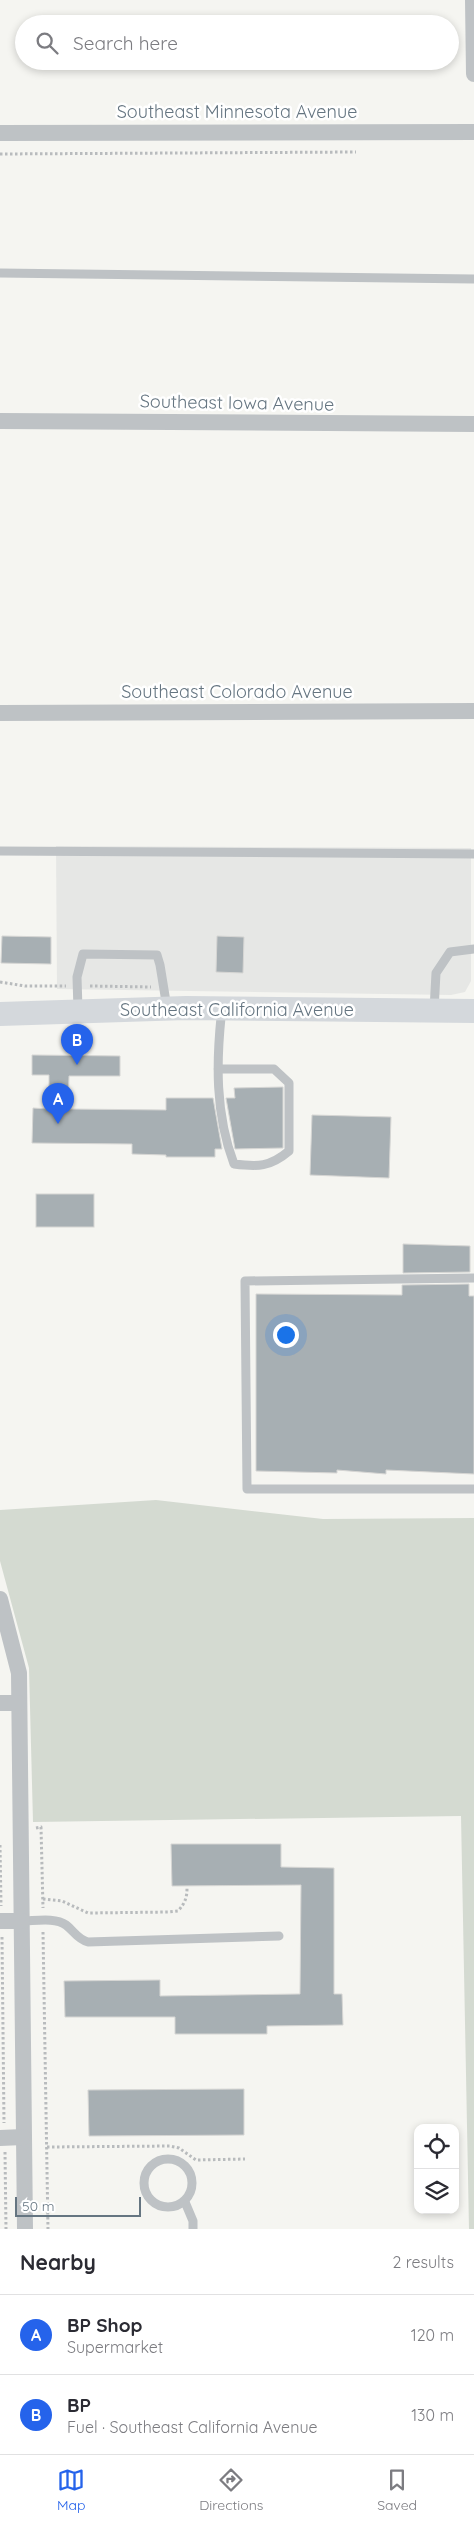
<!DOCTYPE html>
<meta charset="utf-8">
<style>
:root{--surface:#fff;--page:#f2f2f3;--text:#2b2b33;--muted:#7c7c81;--line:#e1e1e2;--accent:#2563eb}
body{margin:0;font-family:Quicksand,sans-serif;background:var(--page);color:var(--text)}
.controls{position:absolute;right:15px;bottom:15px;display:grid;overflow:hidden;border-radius:10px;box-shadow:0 2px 8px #0003}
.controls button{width:45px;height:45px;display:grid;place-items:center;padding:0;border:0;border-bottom:1px solid var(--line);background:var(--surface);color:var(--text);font:25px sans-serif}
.scale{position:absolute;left:15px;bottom:12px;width:126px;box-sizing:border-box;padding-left:5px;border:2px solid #657581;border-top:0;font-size:14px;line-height:18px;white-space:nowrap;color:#657581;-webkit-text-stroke:4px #fff;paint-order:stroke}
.you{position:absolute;left:285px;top:1334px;width:18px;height:18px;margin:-12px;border:4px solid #fff;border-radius:50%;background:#1a73e8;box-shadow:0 0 0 8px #1a73e833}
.badge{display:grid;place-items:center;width:32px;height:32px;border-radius:50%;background:var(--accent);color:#fff;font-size:16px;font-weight:700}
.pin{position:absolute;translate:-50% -41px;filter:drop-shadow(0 1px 2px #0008)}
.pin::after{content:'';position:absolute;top:26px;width:18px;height:15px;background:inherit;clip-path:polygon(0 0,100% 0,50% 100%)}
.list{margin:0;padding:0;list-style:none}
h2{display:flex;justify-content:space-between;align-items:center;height:65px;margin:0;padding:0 20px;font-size:21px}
h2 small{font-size:16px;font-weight:400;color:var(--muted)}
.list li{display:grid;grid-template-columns:32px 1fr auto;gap:15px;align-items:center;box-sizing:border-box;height:80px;padding:0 20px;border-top:1px solid var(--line)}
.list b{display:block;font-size:19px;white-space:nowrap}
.list p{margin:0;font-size:16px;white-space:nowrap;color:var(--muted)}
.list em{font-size:16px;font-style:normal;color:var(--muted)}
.icon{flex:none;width:28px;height:28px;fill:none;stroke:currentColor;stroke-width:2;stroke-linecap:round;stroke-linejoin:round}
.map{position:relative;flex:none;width:474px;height:2229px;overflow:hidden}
.search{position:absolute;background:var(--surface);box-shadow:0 2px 8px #0003;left:15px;right:15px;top:15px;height:55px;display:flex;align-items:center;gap:12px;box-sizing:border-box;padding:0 18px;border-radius:28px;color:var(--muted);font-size:19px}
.sheet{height:225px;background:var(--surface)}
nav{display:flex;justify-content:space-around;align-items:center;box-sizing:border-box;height:70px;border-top:1px solid var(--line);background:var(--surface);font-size:14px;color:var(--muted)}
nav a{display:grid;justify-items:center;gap:2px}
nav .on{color:var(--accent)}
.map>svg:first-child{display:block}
.built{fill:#e6e7e5}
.green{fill:#d4dad1}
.building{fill:#a7afb3;stroke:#d6d6d4}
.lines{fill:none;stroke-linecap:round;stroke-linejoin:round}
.path{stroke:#b8bbbd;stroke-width:3;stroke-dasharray:2.5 2.5;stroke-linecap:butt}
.lane{stroke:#bec2c5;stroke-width:9}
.street{stroke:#bec2c5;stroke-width:16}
.secondary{stroke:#d4d8dc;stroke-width:24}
.labels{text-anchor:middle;stroke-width:5;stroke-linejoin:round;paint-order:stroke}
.street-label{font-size:18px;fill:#657581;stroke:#fff}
</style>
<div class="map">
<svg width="474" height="2229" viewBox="0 0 474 2229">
<rect width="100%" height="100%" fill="#f5f5f1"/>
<polygon class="built" points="56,846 471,848 471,981 465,992 451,995 57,989"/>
<polygon class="green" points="156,1500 323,1519 474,1518 474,2229 469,2229 461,1816 33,1822 29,1668 0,1561 0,1510"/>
<g class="building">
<polygon points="2,936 51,937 51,964 1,963"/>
<polygon points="217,936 244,937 243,973 216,972"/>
<polygon points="32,1055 120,1056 120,1076 69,1076 68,1109 166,1110 166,1098 213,1098 222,1149 215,1149 215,1157 166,1157 166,1155 132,1154 132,1144 32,1143 33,1108 49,1109 49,1075 32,1075"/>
<polygon points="283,1087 283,1148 235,1149 226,1098 235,1098 234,1088"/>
<polygon points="312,1115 391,1117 389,1178 310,1175"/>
<rect x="36" y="1194" width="58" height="33"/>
<polygon points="403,1244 470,1246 470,1272 403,1273"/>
<polygon points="469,1284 469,1296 474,1296 474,1474 386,1470 386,1474 337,1470 337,1473 256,1471 256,1294 402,1295 402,1285"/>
<polygon points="171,1844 281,1844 281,1867 334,1868 334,1994 342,1994 343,2025 267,2026 267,2034 175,2034 175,2017 65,2017 64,1981 160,1980 160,1996 300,1994 301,1885 172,1886"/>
<polygon points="244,2089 244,2135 89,2136 88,2090"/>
</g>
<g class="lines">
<g class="path">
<polyline points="0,154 356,152"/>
<polyline points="0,982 25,986 66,986"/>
<polyline points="90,986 151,987"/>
<polyline points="36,1828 41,1827 43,1908"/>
<polyline points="0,1845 1,1906"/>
<path d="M 43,1899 L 62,1901 L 88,1913 L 169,1912 L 178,1911 C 185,1903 187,1898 187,1888"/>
<polyline points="43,1932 48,2229"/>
<polyline points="2,1937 4,2123"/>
<polyline points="47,2147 170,2146 179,2148 196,2160 245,2159"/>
<polyline points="5,2152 6,2229"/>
</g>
<g class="lane">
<polyline points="0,273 474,279"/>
<polyline points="0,851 474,854"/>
<polyline points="78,1010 77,977 83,954 157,955 160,965 167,1008"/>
<polyline points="434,1010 436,973 450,952 474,949"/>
<path d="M 218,1069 L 274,1069 L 289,1083 L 289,1151 C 270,1167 258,1167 234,1164 C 215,1114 216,1061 222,1008"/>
<polyline points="474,1278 245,1281 247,1489 474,1489"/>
<path d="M 22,1921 C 35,1921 55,1917 66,1925 C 74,1931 77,1939 88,1942 L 279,1936"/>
<circle cx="168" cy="2183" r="24"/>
<polyline points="185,2202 193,2221 193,2229"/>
</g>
<g class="street">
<polyline points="473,0 474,74"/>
<polyline points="0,133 474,132"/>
<polyline points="0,421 474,424"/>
<polyline points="0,713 474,711"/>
<polyline points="0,1599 19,1673 25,2229"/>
<polyline points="0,1703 18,1703"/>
<polyline points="0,1921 22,1921"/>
<polyline points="0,2138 23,2137"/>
</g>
<polyline class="secondary" points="0,1014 186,1008 474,1011"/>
</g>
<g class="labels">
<g class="street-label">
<text x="237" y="118">Southeast Minnesota Avenue</text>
<text transform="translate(237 403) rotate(1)" y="6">Southeast Iowa Avenue</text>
<text x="237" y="698">Southeast Colorado Avenue</text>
<text x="237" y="1016">Southeast California Avenue</text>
</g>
</g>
</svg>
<div class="controls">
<button><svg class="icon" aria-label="locate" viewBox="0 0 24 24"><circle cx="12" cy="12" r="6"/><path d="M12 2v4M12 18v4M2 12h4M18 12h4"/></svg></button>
<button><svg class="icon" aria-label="layers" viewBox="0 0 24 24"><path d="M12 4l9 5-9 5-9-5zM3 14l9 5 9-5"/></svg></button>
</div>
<div class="scale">50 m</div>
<div class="you"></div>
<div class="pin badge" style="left:58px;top:1124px">A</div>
<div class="pin badge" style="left:77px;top:1065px">B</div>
<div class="search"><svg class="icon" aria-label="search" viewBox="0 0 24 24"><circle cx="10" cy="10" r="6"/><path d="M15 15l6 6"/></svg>Search here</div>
</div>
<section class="sheet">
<h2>Nearby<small>2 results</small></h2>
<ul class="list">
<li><span class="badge">A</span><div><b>BP Shop</b><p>Supermarket</p></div><em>120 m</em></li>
<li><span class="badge">B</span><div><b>BP</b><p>Fuel · Southeast California Avenue</p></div><em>130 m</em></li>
</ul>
</section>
<nav>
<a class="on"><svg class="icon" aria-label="map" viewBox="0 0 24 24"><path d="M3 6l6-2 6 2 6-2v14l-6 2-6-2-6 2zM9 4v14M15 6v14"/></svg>Map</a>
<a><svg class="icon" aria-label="directions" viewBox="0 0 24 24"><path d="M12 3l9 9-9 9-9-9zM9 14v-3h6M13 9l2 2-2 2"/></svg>Directions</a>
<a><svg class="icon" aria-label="saved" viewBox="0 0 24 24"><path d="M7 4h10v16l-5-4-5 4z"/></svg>Saved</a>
</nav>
